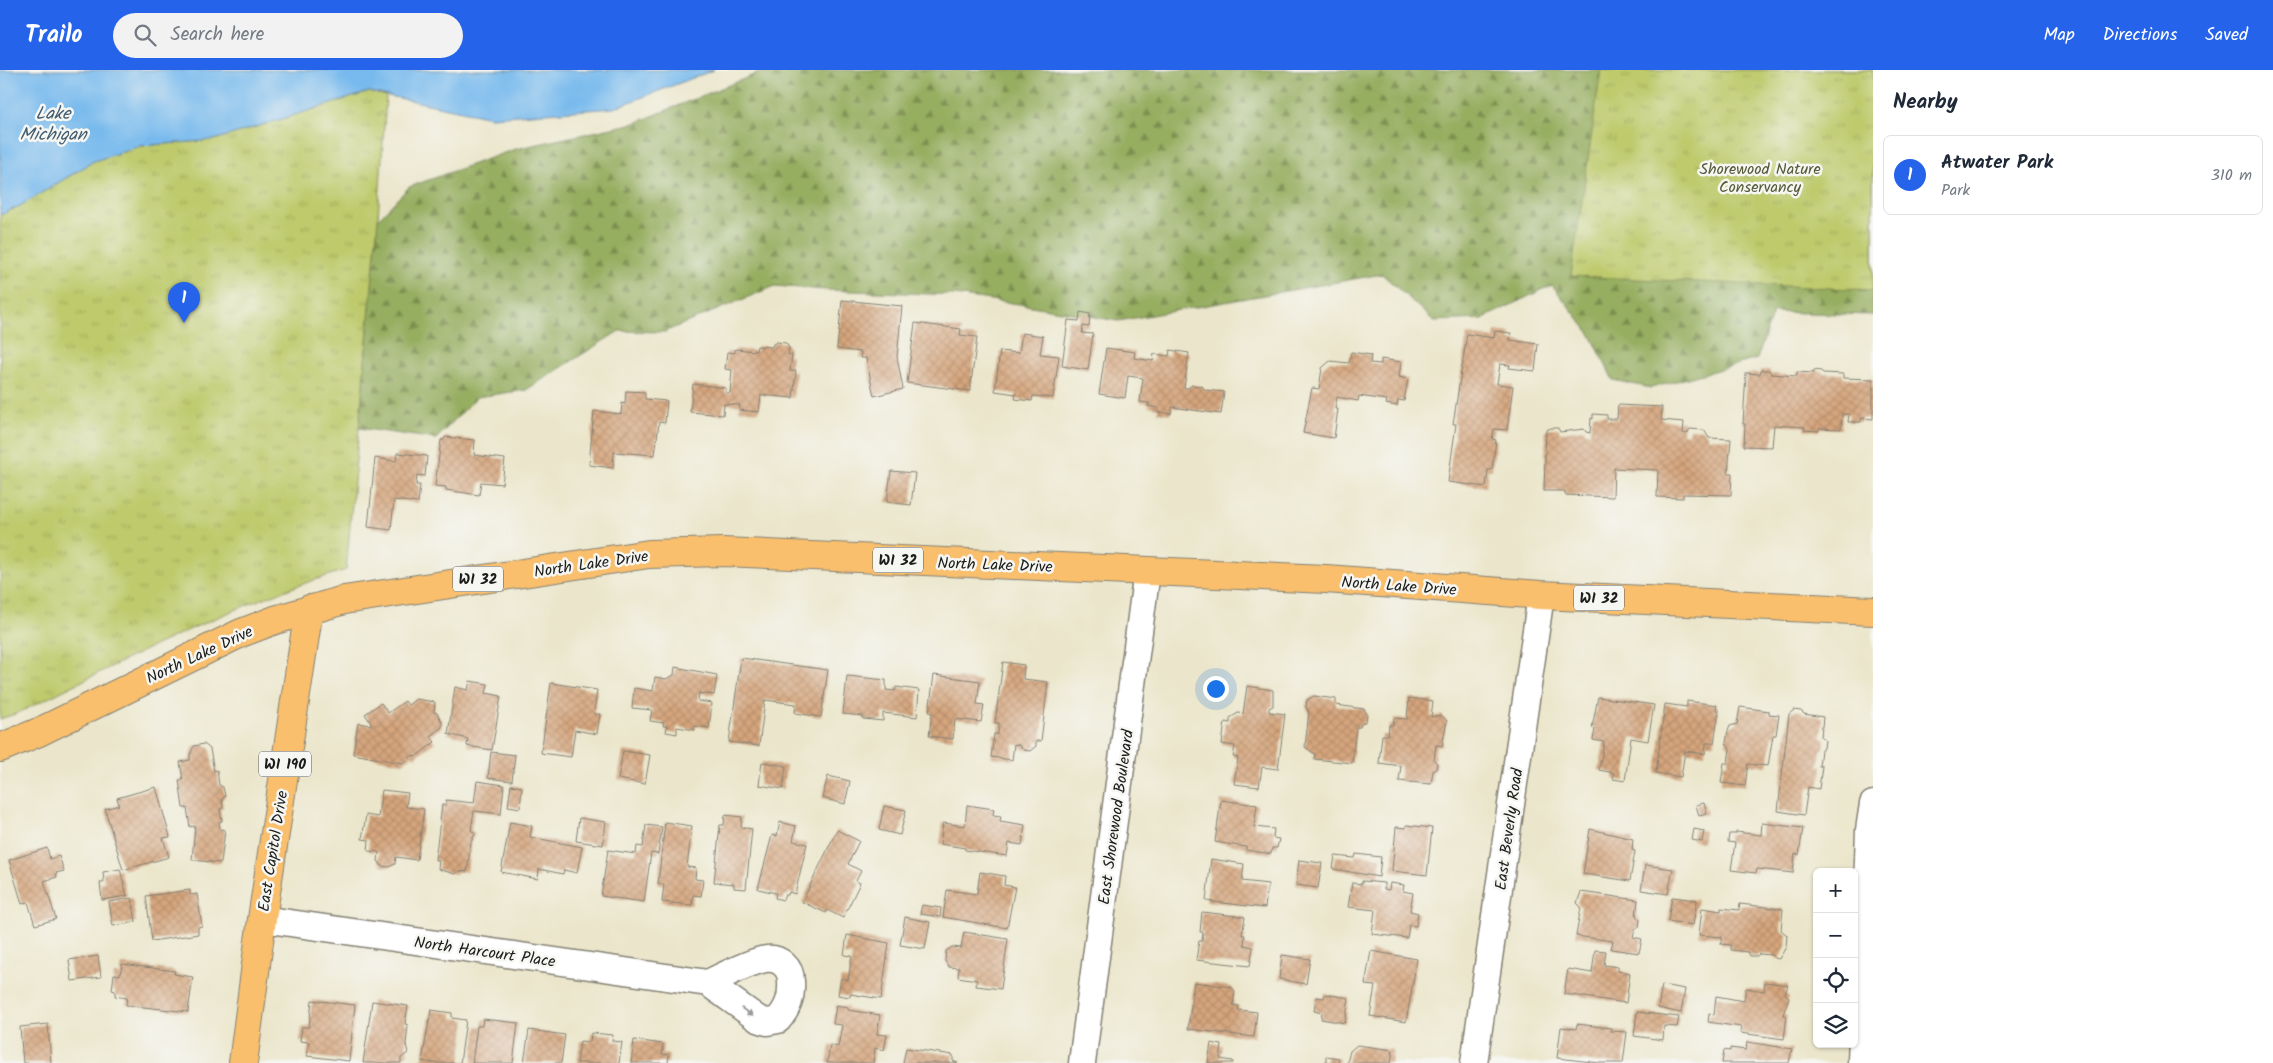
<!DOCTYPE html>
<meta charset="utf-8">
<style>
:root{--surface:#fff;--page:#f2f2f3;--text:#1f2937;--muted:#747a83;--line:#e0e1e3;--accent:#2563eb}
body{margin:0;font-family:Kalam,sans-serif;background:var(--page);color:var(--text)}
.controls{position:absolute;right:15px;bottom:15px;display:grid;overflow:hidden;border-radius:8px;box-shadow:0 1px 4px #0004}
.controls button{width:45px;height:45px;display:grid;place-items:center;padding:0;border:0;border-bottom:1px solid var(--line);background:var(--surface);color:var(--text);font:25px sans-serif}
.you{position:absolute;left:1215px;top:618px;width:18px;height:18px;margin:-12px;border:4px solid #fff;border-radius:50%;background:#1a73e8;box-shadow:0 0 0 8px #1a73e833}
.badge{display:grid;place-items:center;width:32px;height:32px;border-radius:50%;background:var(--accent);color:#fff;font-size:16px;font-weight:700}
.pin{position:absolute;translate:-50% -41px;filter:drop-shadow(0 1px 2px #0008)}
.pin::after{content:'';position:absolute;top:26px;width:18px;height:15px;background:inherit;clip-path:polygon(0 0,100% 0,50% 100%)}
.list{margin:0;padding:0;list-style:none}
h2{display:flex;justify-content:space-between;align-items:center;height:65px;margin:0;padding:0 20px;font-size:21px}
h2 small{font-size:16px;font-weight:400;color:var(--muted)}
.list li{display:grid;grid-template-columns:32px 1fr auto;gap:15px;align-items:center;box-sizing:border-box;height:80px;margin:0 10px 10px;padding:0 10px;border:1px solid var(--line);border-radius:8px}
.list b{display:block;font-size:19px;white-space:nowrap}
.list p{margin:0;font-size:16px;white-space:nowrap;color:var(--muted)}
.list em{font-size:16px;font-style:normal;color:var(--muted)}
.icon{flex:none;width:28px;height:28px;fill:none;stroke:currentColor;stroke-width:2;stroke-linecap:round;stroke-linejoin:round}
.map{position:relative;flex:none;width:1873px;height:993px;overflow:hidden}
header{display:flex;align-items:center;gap:30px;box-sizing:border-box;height:70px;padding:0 25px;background:var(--accent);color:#fff}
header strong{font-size:24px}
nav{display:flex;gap:28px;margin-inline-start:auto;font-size:18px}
.search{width:350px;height:45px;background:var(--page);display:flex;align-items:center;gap:12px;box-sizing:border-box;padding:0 18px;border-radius:28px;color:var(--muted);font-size:19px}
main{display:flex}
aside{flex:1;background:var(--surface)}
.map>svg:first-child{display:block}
.forest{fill:url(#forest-firs);stroke:#59653e}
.park{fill:url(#park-tufts);stroke:#6d7344}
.water{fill:#78baed;stroke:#4a6b84}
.building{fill:url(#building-cross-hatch)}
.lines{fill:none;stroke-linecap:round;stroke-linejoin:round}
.minor-casing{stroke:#848174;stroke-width:29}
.major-casing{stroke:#848174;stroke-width:30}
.minor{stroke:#fff;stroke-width:26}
.major{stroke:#f9bf6d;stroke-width:28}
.oneway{fill:#999}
.labels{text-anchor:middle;stroke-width:5;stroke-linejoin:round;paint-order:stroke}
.shield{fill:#f6f6f2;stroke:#5d5d5c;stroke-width:1}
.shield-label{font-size:15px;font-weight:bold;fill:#1c1c1c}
.park-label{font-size:16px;fill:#555938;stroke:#f6f6f2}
.street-label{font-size:16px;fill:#1c1c1c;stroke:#f6f6f2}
.water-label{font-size:18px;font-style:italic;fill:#415b70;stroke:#f6f6f2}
</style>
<header>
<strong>Trailo</strong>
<div class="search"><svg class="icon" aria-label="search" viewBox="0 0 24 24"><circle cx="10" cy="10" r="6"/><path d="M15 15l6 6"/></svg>Search here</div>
<nav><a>Map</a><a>Directions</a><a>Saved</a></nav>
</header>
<main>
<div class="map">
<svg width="1873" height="993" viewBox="0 0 1873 993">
<defs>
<pattern id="forest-firs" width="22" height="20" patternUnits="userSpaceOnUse" patternTransform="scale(1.25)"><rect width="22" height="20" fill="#96ae60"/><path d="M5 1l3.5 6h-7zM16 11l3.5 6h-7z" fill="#7a8d4e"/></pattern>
<pattern id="park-tufts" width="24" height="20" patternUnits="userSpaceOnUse" patternTransform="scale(1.25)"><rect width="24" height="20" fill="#beca6c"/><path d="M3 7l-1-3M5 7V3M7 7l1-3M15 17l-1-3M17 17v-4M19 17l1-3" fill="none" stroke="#a3ad5d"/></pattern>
<pattern id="building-cross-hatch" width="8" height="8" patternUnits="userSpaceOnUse" patternTransform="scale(1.25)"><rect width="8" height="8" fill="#d5a57d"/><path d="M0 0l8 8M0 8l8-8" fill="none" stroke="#b68d6b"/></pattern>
</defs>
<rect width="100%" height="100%" fill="#f6f6f2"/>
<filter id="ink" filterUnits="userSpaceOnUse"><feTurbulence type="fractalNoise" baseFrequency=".02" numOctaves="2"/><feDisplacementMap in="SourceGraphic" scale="10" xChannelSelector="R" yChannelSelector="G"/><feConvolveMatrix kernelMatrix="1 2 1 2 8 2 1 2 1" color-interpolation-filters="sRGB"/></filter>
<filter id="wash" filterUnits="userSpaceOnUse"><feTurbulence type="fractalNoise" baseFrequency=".0096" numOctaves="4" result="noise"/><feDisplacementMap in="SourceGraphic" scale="20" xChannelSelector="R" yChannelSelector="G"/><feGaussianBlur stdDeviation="1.12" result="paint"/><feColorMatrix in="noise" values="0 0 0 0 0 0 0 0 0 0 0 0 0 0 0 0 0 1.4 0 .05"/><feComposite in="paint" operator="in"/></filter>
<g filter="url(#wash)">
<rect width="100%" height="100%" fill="#ebe6cb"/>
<polygon class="forest" points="766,0 1873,0 1873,245 1773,242 1757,289 1651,318 1613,310 1591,265 1552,215 1482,249 1434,251 1382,204 1118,251 1026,235 955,225 826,220 775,216 664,262 619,261 526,320 477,327 436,369 359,358 378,149 409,117 515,79 635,53"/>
<g class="park">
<polygon points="1601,0 1873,0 1873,220 1571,206"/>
<path d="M 369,22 L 386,26 L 378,149 L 346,500 C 231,534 125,590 18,643 L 0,649 L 0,145 L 20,136 L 94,91 L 140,76 L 214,70 Z"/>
</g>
<polygon class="water" points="0,0 714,0 614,38 491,47 369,22 214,70 140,76 94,91 20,136 0,145"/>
<g id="blocks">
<g class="building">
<polygon points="842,230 902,236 897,287 903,319 874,326 866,288 860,288 861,282 837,279"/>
<polygon points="1080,242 1090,244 1089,257 1083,256 1082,263 1093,264 1088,300 1062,296 1068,250 1079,251"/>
<polygon points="915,253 961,259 960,265 977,267 970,321 907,313"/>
<polygon points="1495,261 1511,263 1510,270 1538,274 1535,301 1509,298 1510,295 1500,294 1497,314 1513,316 1507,360 1494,359 1492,369 1496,370 1492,400 1488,400 1486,417 1448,412 1456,354 1453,354 1467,264 1494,268"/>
<polygon points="1022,263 1043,266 1040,284 1059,286 1053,328 1033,326 1032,331 1015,329 1016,324 995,321 1000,281 1019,283"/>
<polygon points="777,272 786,273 789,278 788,285 792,285 790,301 796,301 793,328 761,325 759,342 739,340 740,335 724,334 723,345 690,342 693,314 726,318 726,323 730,323 732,300 725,299 727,282 735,283 735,279 756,281 757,276 772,277 773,274"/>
<polygon points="1106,278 1135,282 1134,288 1153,291 1154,284 1169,286 1170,280 1189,283 1184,318 1188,318 1192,315 1202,316 1205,320 1224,322 1221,344 1172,337 1171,344 1158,342 1158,338 1148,336 1149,333 1140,332 1143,308 1128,306 1125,328 1099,324"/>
<polygon points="1351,282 1371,285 1370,293 1381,294 1381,289 1401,292 1399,307 1408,309 1404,331 1398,330 1397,336 1386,334 1387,330 1359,326 1358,331 1337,327 1335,339 1338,339 1334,368 1303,363 1312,318 1319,319 1322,298 1330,291 1349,293"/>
<polygon points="1761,300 1769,300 1771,304 1797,306 1797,302 1814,303 1814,300 1821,301 1823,303 1843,304 1843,308 1873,309 1873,349 1861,348 1861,352 1848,352 1849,344 1842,344 1841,359 1819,358 1819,361 1804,360 1805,357 1774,355 1772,377 1744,376 1745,354 1743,354 1746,303 1760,304"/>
<polygon points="626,321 645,322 645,329 667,331 665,353 659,352 655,385 614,382 613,398 589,395 594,341 621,344 622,333 625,334"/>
<polygon points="1618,335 1662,337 1661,350 1684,352 1683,363 1687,364 1690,359 1704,360 1709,368 1731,369 1728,403 1732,403 1731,425 1683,424 1683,428 1657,427 1658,400 1614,398 1613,427 1565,425 1565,421 1544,421 1546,360 1551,358 1558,358 1560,362 1584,359 1586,362 1590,363 1591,348 1593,349 1593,344 1607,345 1607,349 1617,349"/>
<polygon points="445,367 475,370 474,385 505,389 502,414 481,412 479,425 446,420 446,417 435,416 441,370 444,370"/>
<polygon points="397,383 427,386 425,406 417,405 416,415 420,415 418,433 394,430 391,460 368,457 375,388 396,391"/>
<polygon points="891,401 915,403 911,435 887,432"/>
<polygon points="741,588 828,600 821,647 795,643 796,634 765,630 759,676 729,672"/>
<polygon points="1003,592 1024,595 1023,609 1048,612 1041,671 1036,671 1036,676 1030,681 1023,680 1019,675 1014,674 1012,690 991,687 994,664 998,664 999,653 995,653"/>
<polygon points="675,597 717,605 714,625 699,623 698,631 712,633 709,658 695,656 695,660 677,657 677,664 666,662 667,656 663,656 664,653 650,651 652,640 632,638 634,618 653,621 655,607 666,609 674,605"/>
<polygon points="934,605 980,611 977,634 984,635 981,652 955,649 953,669 929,666 932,643 929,642"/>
<polygon points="847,606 886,610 886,620 895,621 896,617 919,620 917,647 883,643 883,651 863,649 863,646 843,644"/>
<polygon points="470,611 488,614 486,623 501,626 492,680 467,676 468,669 448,664 455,617 468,620"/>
<polygon points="551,613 597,620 594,644 600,644 597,664 575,660 571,687 541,683"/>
<polygon points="1247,616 1273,620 1273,636 1269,638 1269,642 1285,644 1278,699 1262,697 1259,717 1234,714 1238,688 1233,687 1235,676 1222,674 1225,652 1230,653 1230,648 1238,643 1243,644"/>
<polygon points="1314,626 1336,629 1336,635 1364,639 1367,644 1366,651 1361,654 1360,657 1356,657 1352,693 1314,689 1315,684 1305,677 1309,642 1306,637 1307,630"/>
<polygon points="1598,627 1654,635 1648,671 1631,668 1625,711 1613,709 1614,703 1599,700 1604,672 1593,670 1595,659 1592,658"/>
<polygon points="1409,628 1433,631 1431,647 1441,645 1447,651 1442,676 1436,675 1434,690 1437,693 1436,699 1433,701 1431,714 1399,711 1401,696 1379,693 1382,665 1388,665 1389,655 1393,655 1394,648 1407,649"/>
<polygon points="416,629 435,632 434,642 437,643 442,652 442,657 430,666 435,672 415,687 413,685 403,693 353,684 358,653 371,655 371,653 365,644 381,633 388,643 405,631 408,635"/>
<polygon points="1687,631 1717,635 1716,640 1719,640 1714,673 1706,673 1705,684 1685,681 1681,707 1656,703 1665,634 1687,637"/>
<polygon points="1740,637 1769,641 1769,644 1779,645 1776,665 1773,665 1768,696 1748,694 1745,716 1721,713 1724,693 1728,693 1730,679 1726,673 1728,661 1730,656 1737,654"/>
<polygon points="1794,640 1801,641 1804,644 1823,647 1821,667 1825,670 1824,678 1821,680 1819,696 1822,696 1819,719 1808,717 1804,745 1778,741 1789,644"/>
<polygon points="204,674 210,679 214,701 217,700 219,715 223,717 225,726 222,729 223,738 220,739 222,751 219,752 220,759 225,760 221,793 192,790 195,756 190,757 187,738 183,738 179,710 183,710 180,692 190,690 190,685 194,676"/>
<polygon points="623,681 650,685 645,714 618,709"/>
<polygon points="491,682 515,685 512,711 488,708"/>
<polygon points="762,692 786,696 783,719 759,715"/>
<polygon points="828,706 850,711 845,734 822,728"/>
<polygon points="477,711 504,715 501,744 474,741 471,760 475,764 471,772 467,802 459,801 455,804 438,799 439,790 435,790 442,735 446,735 446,730 474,733"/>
<polygon points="511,715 522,717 520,738 508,736"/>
<polygon points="156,717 170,767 163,768 169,787 123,800 105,739 119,735 117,728"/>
<polygon points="382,720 408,723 406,737 424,739 417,790 396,787 395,794 389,797 382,796 378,791 379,782 368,781 369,770 362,769 366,745 378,747"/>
<polygon points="1221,730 1257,735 1254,757 1274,759 1273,768 1279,769 1277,778 1272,778 1271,784 1246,780 1246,777 1215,772"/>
<polygon points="1704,733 1707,744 1699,746 1696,735"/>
<polygon points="967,735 994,739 993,745 1001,746 1000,751 1025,755 1022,775 1009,773 1007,786 965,780 965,778 940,774 943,753 965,756"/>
<polygon points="884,736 906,740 900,765 879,760"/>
<polygon points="725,745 742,747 741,757 752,759 746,819 734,818 734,814 714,812 720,755 724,755"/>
<polygon points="579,748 606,752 603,775 576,771"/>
<polygon points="510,752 532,756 530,767 582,777 577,803 564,800 563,804 539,799 538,809 501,802"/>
<polygon points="665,752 692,756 687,797 696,798 695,809 703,810 701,826 693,825 692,835 662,832 664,814 658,814"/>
<polygon points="780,752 796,756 793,771 807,774 795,824 789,822 788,825 785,825 783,830 775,828 776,823 758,819 772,765 777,766"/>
<polygon points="1762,753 1803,758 1799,785 1795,784 1793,803 1757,799 1756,803 1731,800 1735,773 1728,772 1729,764 1736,764 1736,762 1761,765"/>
<polygon points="646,755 662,757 658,784 651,783 644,832 601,826 608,780 636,784 637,776 643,777"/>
<polygon points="1406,755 1432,758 1427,805 1392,801 1396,757 1406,758"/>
<polygon points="1590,759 1633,769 1632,780 1635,781 1630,811 1583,804"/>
<polygon points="1694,759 1704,761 1702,772 1692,770"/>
<polygon points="837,760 859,771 848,794 861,801 856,811 860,813 843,848 827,840 826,843 802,832"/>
<polygon points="47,778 50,789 59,786 64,801 56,803 57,807 44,811 56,849 35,855 28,832 22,834 9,790"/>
<polygon points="1356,784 1381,787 1379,807 1333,799 1335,786 1355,788"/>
<polygon points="1211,789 1244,794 1242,811 1268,814 1265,838 1206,831"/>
<polygon points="1299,790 1322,793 1318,818 1296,815"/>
<polygon points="1645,795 1673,799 1668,824 1641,820"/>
<polygon points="120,799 127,826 102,830 100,813 104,812 103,802"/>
<polygon points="980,802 1005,806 1004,815 1015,817 1007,858 943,847 947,820 977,824"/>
<polygon points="1362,811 1384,813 1384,819 1389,820 1390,813 1404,815 1403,821 1413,823 1410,841 1418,843 1416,856 1409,855 1407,868 1372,864 1375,840 1348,837 1352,813 1362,814"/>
<polygon points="190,820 190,825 197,824 202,856 198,857 198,864 152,871 146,826"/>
<polygon points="1581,822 1638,830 1636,846 1640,850 1639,857 1635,859 1633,867 1642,869 1639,883 1611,879 1613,871 1576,866 1581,837 1577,833"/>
<polygon points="1672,827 1697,830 1693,855 1668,851"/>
<polygon points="132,828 136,852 113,856 109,832"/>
<polygon points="1740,834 1783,839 1781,860 1787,865 1786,877 1779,889 1774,888 1772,885 1759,884 1757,886 1750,886 1748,882 1731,880 1731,875 1721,874 1722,867 1699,865 1702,838 1721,841 1721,838 1739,840"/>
<polygon points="922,835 941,838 940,847 920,844"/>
<polygon points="1202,842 1245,847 1242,865 1245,865 1244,875 1253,877 1250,896 1196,890 1199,871 1202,871 1203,862 1200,862"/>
<polygon points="905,847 930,852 925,879 900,875"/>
<polygon points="964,862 1008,869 1001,919 976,916 977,910 958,907 959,898 949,897 945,891 946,881 952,877 961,878"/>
<polygon points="847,865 889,873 881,929 850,924 850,927 838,925 841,908 848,910 852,886 844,885"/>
<polygon points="1595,880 1606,881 1604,895 1618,897 1618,901 1630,903 1626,933 1564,924 1568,899 1592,903"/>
<polygon points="1371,881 1417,889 1406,952 1370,946 1375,916 1365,915"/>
<polygon points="1282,885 1310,889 1306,914 1279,909"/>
<polygon points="98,886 101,907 72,911 69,890"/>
<polygon points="122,894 175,901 174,904 193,907 188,942 126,935 127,928 115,926 115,921 112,920 114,904 120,905"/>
<polygon points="1194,912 1231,917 1235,921 1233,935 1239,936 1238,940 1257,942 1254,967 1188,959"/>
<polygon points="1765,912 1788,915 1785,924 1789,927 1783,945 1787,946 1784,969 1740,963 1741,957 1708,952 1709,944 1714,945 1716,926 1744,931 1746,918 1764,921"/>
<polygon points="1662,915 1685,919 1681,943 1658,938"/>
<polygon points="1325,924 1349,928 1345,953 1321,949 1322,943 1314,941 1316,927 1324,928"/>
<polygon points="312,930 355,935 349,991 307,986 309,972 300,971 302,957 309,957"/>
<polygon points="372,931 408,936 405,954 408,955 406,974 408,983 401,988 401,993 363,993"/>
<polygon points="836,935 848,937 848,940 880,945 877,964 887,965 884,980 875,978 873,993 827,993 830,975 838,977 842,955 833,954"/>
<polygon points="431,940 452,943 452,948 466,950 460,993 432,993 422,991"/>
<polygon points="1637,942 1679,947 1677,957 1664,956 1663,970 1634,966"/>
<polygon points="483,949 518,953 513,993 472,993 477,956 482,956"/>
<polygon points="48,954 51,993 23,993 20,957"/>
<polygon points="1577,954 1611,958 1611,961 1627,962 1623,993 1600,993 1557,988 1561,957 1576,959"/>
<polygon points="529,960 565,965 561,993 524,993"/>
<polygon points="591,963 613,965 612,971 622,972 619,993 577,993 580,971 590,972"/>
<polygon points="634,970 663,974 662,984 669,985 668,993 631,993"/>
<polygon points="1747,972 1792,979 1789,993 1722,993 1724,980 1730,981 1730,978 1746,980"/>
<polygon points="1211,973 1222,975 1220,989 1233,991 1233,993 1208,993"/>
<polygon points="1357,975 1393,980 1391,993 1347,993 1350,981"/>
<polygon points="906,978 953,985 953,991 958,993 903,993"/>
<polygon points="1326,986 1339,988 1338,993 1326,993"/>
</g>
</g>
</g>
<g filter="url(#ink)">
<use href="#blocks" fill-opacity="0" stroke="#848174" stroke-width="1"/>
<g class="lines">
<defs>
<g id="minor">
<path d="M 262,849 L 708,913 L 758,949 L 767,952 L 778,950 C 788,938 792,928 791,911 C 791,898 780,887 766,889 C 751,891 722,906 708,913"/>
<polyline points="1082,993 1147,501"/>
<polyline points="1474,993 1541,525"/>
<polyline points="1861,993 1869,760 1873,734"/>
</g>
<g id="major">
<polyline points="0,678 39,662 241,563 275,550 344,530 649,484 723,482 1326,509 1541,525 1873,541"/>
<polyline points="243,993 262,849 309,539"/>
</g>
</defs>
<use href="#minor" class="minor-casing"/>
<use href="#major" class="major-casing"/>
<use href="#minor" class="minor"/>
<use href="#major" class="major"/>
</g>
<defs><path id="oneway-solid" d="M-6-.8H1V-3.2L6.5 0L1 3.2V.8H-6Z" transform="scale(1.25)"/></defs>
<use class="oneway" href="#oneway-solid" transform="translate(747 942) rotate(35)"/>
</g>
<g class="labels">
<g class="shield">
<rect x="873" y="477.5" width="50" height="25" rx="4"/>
<rect x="453" y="496.5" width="50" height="25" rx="4"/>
<rect x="1574" y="515.5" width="50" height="25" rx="4"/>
<rect x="259" y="681.5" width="52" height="25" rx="4"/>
</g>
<g class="shield-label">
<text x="898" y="495">WI 32</text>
<text x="478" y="514">WI 32</text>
<text x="1599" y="533">WI 32</text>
<text x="285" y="699">WI 190</text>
</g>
<g class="park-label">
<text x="1760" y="104">Shorewood Nature<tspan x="1760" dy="18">Conservancy</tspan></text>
</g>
<g class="street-label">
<text transform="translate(591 493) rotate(-8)" y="6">North Lake Drive</text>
<text transform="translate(995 494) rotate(2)" y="6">North Lake Drive</text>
<text transform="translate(1399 515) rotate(4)" y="6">North Lake Drive</text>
<text transform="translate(199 584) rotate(-25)" y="6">North Lake Drive</text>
<text transform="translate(1115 747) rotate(-82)" y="6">East Shorewood Boulevard</text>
<text transform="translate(1508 759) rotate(-82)" y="6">East Beverly Road</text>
<text transform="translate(272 781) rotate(-81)" y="6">East Capitol Drive</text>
<text transform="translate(485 881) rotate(8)" y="6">North Harcourt Place</text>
</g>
<g class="water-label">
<text x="53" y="49">Lake<tspan x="53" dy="21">Michigan</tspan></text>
</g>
</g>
</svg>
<div class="controls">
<button>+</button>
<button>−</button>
<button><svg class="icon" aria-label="locate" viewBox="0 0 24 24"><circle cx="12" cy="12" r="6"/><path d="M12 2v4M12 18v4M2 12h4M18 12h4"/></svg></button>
<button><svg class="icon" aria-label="layers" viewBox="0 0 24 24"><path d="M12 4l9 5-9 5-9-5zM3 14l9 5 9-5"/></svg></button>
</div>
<div class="you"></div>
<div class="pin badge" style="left:184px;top:253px">1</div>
</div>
<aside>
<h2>Nearby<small></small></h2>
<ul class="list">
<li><span class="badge">1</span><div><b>Atwater Park</b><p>Park</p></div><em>310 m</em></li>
</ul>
</aside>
</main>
